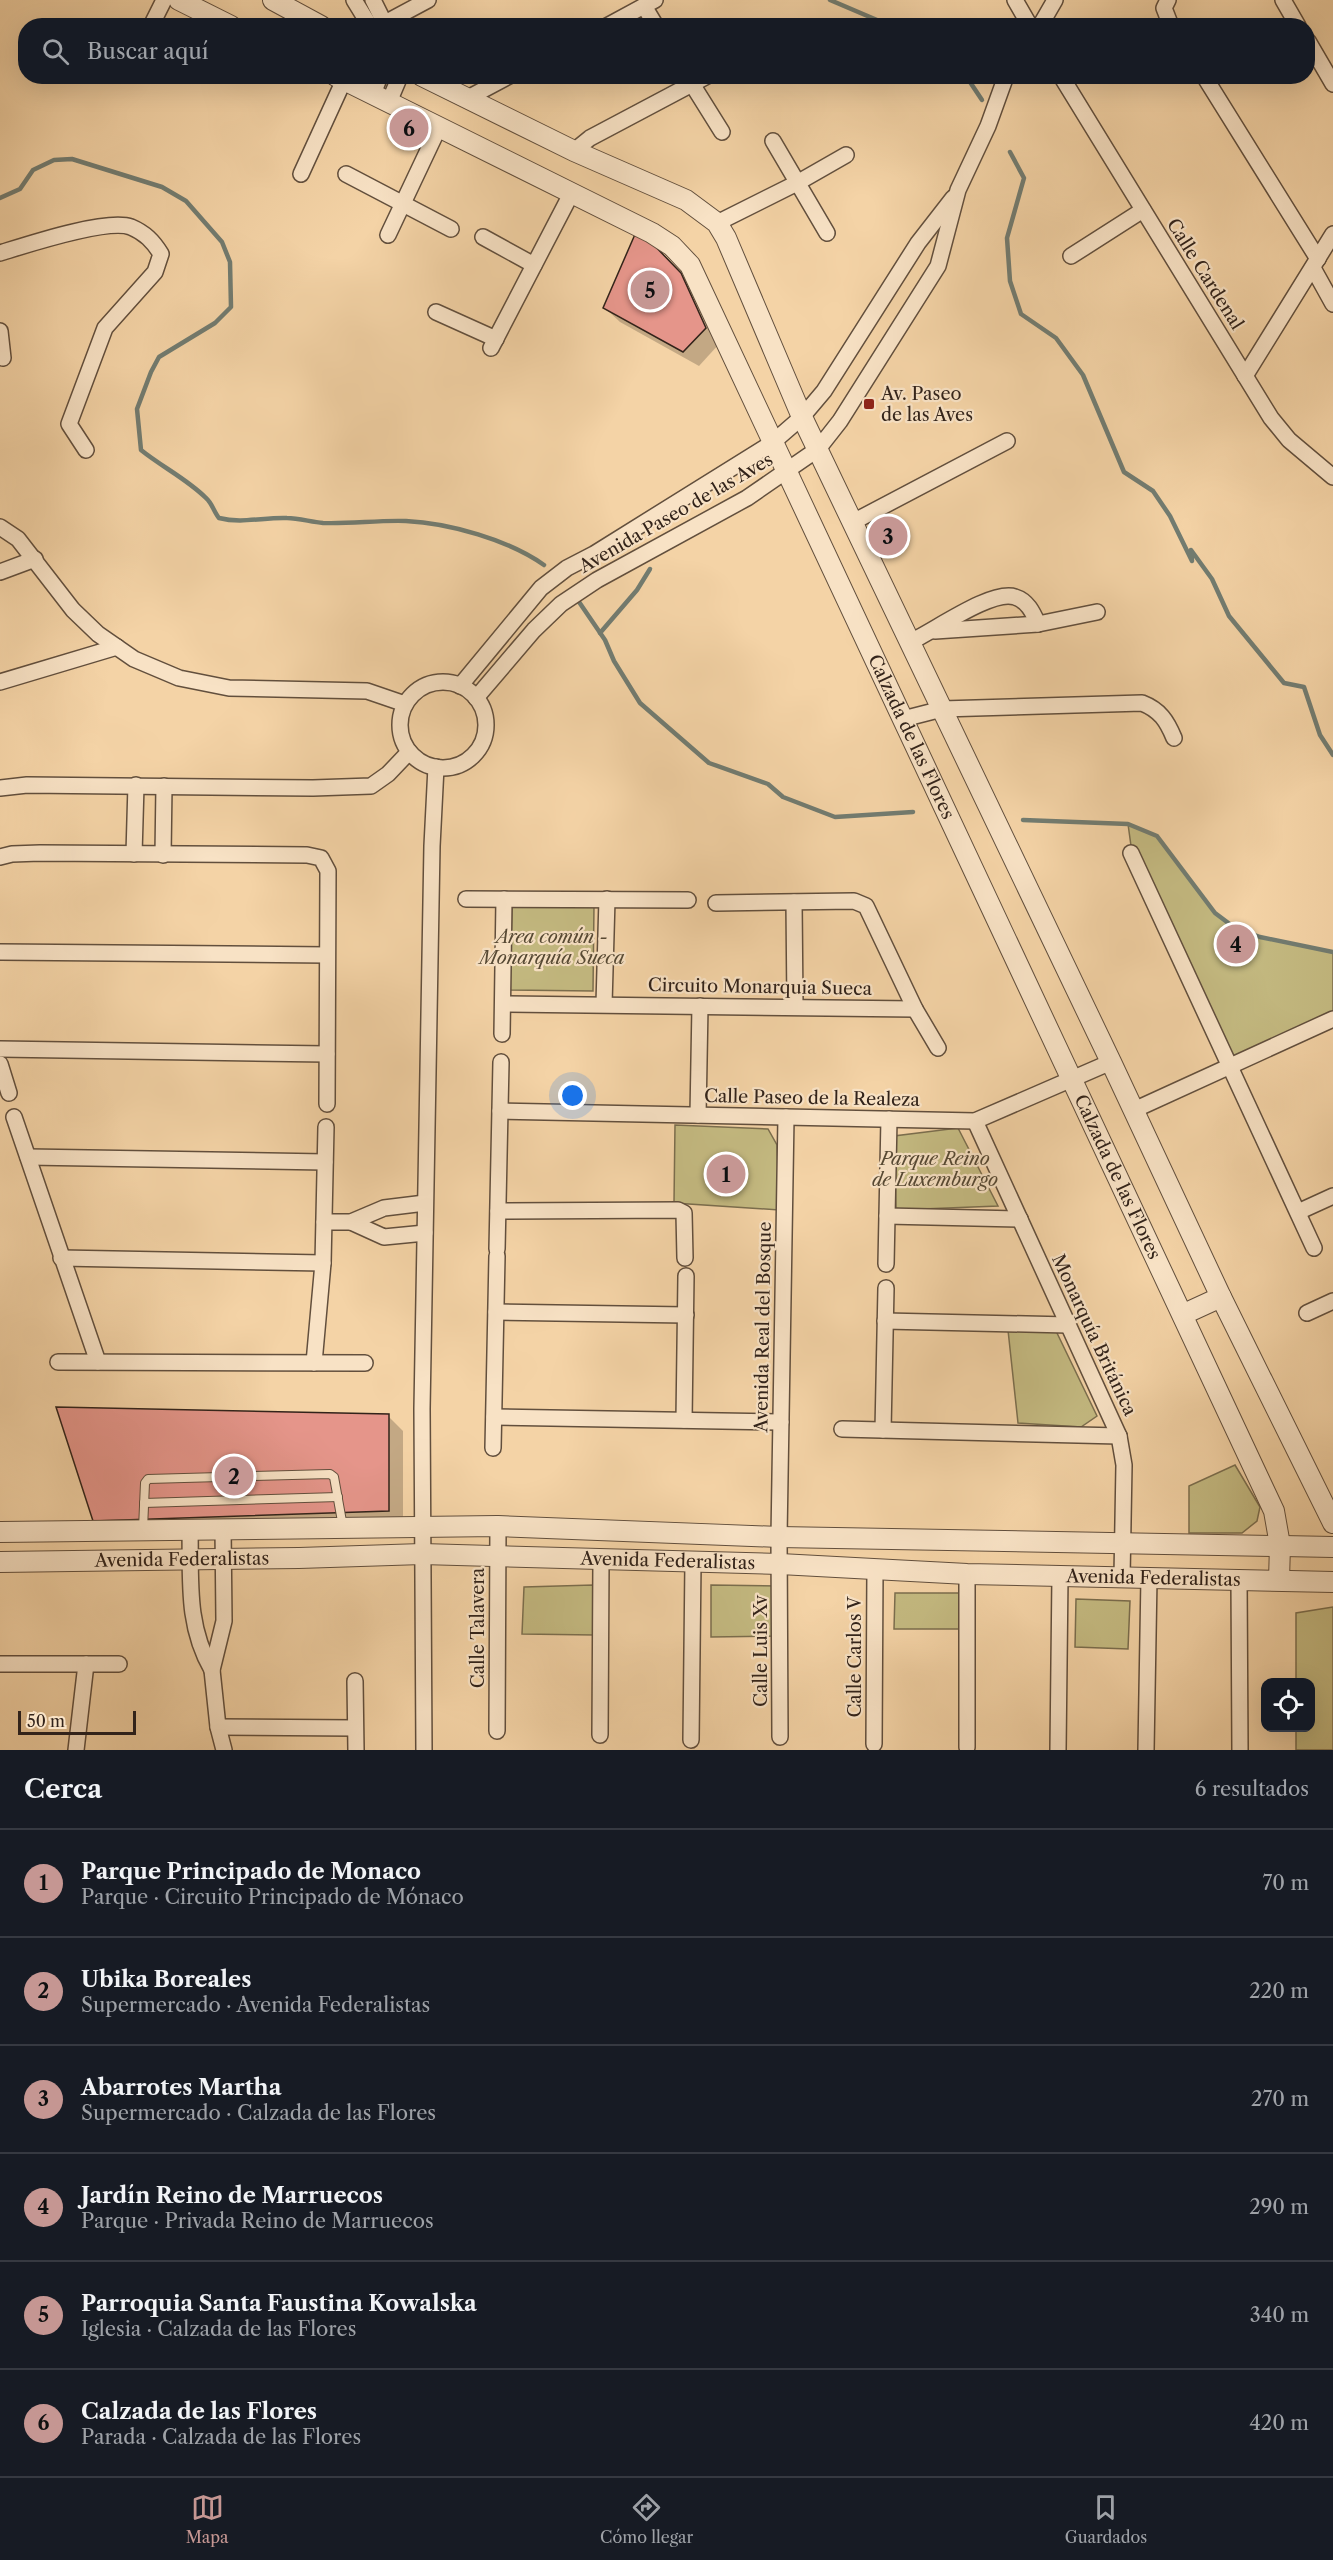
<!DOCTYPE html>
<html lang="es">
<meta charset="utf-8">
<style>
:root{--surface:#171b24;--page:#242831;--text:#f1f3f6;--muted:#9ea1a6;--line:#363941;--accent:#c59692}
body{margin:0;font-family:"Libre Caslon Text",serif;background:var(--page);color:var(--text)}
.controls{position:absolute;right:18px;bottom:18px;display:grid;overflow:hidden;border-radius:12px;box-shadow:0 6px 24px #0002}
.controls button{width:54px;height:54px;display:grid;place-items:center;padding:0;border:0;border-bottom:2px solid var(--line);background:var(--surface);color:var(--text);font:30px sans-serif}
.scale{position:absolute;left:18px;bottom:15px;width:118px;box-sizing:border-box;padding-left:6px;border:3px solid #32231a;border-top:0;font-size:16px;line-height:21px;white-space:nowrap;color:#32231a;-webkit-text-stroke:4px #f8e2c5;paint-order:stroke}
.you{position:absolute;left:573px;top:1096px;width:21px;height:21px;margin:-15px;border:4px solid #fff;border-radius:50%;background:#1a73e8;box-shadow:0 0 0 9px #1a73e833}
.badge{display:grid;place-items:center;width:39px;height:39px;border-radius:50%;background:var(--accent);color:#111;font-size:20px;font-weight:700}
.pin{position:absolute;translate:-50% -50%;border:3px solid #fff;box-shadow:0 2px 6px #0006}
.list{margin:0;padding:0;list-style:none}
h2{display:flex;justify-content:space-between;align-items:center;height:78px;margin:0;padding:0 24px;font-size:26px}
h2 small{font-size:20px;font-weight:400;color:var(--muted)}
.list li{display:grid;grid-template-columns:39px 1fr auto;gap:18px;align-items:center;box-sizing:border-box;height:108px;padding:0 24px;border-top:2px solid var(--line)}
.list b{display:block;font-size:22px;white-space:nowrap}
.list p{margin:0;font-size:20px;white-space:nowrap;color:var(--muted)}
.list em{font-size:20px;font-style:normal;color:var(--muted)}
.icon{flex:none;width:33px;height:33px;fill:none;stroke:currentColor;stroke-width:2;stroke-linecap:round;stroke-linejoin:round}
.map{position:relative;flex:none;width:1333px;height:1750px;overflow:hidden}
.search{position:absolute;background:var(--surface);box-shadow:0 6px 24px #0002;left:18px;right:18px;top:18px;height:66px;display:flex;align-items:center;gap:15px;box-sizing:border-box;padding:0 21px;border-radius:24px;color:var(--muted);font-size:22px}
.sheet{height:726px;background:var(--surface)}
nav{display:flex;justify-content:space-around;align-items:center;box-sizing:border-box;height:84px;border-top:2px solid var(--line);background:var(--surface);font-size:16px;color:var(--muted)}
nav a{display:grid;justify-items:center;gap:3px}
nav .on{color:var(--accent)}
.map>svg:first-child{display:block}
.green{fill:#c4ba81;stroke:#7b6e4e;stroke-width:1.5}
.shadow{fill:#0003}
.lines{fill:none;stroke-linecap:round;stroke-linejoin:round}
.stream{stroke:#727c71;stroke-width:4.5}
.building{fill:#e5958a;stroke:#32231a;stroke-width:1.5}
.service-casing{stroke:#624f3d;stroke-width:10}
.minor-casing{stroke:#624f3d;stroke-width:18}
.tertiary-casing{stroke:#624f3d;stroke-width:22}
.service{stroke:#f8e2c5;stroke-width:8}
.minor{stroke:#f8e2c5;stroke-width:15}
.tertiary{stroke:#f8e2c5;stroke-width:20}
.poi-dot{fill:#8f2418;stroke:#f8e2c5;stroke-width:2}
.labels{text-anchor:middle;stroke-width:4.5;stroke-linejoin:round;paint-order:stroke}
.street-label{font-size:18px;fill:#32231a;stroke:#f8e2c5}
.poi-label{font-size:18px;fill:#32231a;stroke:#f8e2c5;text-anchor:start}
.park-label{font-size:18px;font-style:italic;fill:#564934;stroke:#f8e2c5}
</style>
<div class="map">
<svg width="1333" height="1750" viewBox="0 0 1333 1750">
<rect width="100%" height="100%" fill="#f4d3a6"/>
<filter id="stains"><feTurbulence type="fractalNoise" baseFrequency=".00333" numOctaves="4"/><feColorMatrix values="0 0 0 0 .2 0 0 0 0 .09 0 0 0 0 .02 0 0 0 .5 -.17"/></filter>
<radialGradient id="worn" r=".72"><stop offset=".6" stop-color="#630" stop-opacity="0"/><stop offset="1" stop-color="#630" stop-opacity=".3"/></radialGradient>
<g class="green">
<polygon points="1128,824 1157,836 1215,913 1235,928 1247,934 1333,952 1333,1019 1232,1062 1132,853"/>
<polygon points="512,904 594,905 593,991 510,990"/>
<polygon points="675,1125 768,1129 777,1145 779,1210 674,1203"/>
<polygon points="958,1128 998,1206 896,1210 894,1136"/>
<polygon points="1008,1330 1056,1331 1097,1416 1081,1427 1018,1423"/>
<polygon points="1235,1465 1260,1507 1257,1521 1242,1533 1189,1533 1189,1486"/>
<polygon points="593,1585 594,1635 522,1634 524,1587"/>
<polygon points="711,1585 778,1586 778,1636 711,1637"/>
<polygon points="895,1593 959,1593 959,1629 894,1629"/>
<polygon points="1076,1599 1130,1601 1128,1649 1075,1647"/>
<polygon points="1333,1607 1333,1750 1296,1750 1296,1728 1310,1728 1310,1682 1296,1682 1296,1613"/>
</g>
<g class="shadow">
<polygon points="648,241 695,289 720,343 699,366 620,322 605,308"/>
<polygon points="388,1416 403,1431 403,1526 109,1536 94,1520"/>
</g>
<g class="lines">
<g class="stream">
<polyline points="830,0 891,26"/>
<polyline points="966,76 982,100"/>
<polyline points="1010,152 1024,178 1007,238 1010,281 1021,314 1056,338 1083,375 1124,472 1153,491 1170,516 1192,561 1191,550 1212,579 1229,616 1284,683 1304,687 1320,735 1333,755"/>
<path d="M 0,198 L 20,189 L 33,170 L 54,160 L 72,159 L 162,187 L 186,201 L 222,242 L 230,262 L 231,307 L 215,323 L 159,357 L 151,372 L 137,409 L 141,450 C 162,467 187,479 206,498 C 212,503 214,512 219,518 C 242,524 264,517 287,518 C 299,518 311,522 323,523 C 351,524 378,520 406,521 C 449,523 509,540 544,565"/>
<polyline points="577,599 605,640 614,661 640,703 709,763 768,784 783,797 835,817 913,812"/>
<polyline points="600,633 637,590 650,569"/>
<polyline points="1023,820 1128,824 1157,836 1215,913 1235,928 1260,937 1333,952"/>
</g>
</g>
<g class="building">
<polygon points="636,232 649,240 681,273 706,328 683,352 603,308"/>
<polygon points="56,1407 389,1414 389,1511 93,1521"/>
</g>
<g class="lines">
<defs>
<g id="service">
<polyline points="144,1503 338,1497"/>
<polyline points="143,1529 145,1483 148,1479 330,1474 334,1477 343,1527"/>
</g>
<g id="minor">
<polyline points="354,0 370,26"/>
<polyline points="373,0 386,26"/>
<polyline points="1015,0 1030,26"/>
<polyline points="1168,0 1164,8 1171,26"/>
<polyline points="1283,0 1298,26"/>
<polyline points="644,6 656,26"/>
<polyline points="385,23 428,0"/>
<polyline points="151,26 164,0"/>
<polyline points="607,26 655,0"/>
<polyline points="1040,26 1055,0"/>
<polyline points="1308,41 1333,84"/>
<polyline points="1061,76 1271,418 1289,440 1333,477"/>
<polyline points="1204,76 1318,259"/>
<polyline points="692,84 722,132"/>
<polyline points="373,94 380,76"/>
<polyline points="466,99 509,76"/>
<polyline points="389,102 400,76"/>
<polyline points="773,141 827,233"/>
<polyline points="574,151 590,138 707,76"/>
<polyline points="301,174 344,80"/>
<polyline points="346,174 451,229"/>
<polyline points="717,223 797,183 846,155"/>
<polyline points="388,235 439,127"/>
<polyline points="483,237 534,265"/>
<path d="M 0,253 C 26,245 107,218 131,227 C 145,233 153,241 161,254 L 155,272 L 105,328 L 69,424 L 86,450"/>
<polyline points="1071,256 1143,210"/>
<polyline points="1313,268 1333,304"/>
<polyline points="436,312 496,339"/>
<polyline points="0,331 3,358"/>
<polyline points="491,348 571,194"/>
<polyline points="1245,376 1333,234"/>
<polyline points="853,522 1007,441"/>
<polyline points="0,527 18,539 73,610 98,634 134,659 179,678 229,688 367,691 405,704"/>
<polyline points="0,572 35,559"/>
<polyline points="935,631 1038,624 1097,612"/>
<path d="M 910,642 C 934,631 992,589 1015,597 C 1028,601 1033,613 1038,624"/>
<polyline points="0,682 117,647"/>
<circle cx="443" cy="725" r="43"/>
<polyline points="460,686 541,588 567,568 594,554 772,443 802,417 824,391 918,243 953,198"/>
<polyline points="476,698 534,630 561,604 597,580 747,498 818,449 840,421 938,266 958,190 988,126 1006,76"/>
<path d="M 903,719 L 942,709 L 1142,703 C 1160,710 1167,721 1174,738"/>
<polyline points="0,788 27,785 313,788 371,786 388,774 409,752"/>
<polyline points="1131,853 1314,1248"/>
<polyline points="134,854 136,785"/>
<polyline points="163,855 164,786"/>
<polyline points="0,857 12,854 40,853 307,855 321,858 328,871 327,1104"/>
<polyline points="466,899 688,900"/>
<polyline points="794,902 795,1007"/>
<polyline points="716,903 854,901 866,906 915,1009 938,1048"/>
<polyline points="0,952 327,955"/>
<polyline points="503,1004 915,1009"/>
<polyline points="604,1004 607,899"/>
<polyline points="502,1034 504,899"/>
<polyline points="0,1049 327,1054"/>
<polyline points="0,1064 9,1093"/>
<polyline points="1134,1110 1333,1019"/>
<polyline points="500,1111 975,1121 1111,1062"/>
<polyline points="698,1115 700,1006"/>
<polyline points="14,1117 98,1362"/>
<polyline points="975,1121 1119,1436 1124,1465 1122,1577"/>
<polyline points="28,1157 325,1162"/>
<polyline points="498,1211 678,1210 684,1213 685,1258"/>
<polyline points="1298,1212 1333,1196"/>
<polyline points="887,1216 1020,1219"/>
<polyline points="324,1222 351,1222 384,1208 425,1203"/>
<polyline points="351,1222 384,1237 425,1233"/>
<polyline points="497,1249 501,1062"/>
<polyline points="61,1258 323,1263"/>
<polyline points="886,1264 889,1119"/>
<polyline points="496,1312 686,1315"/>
<polyline points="1307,1313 1333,1301"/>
<polyline points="885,1321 1068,1325"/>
<polyline points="58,1362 365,1363"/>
<polyline points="314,1363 323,1263 326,1127"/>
<polyline points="494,1417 781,1422"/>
<polyline points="684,1420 686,1276"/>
<polyline points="842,1429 1119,1436"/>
<polyline points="883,1430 886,1288"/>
<polyline points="493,1448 497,1256"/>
<polyline points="223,1528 224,1621 212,1670 218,1727 224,1750"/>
<path d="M 190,1529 C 191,1580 186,1625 212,1670"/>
<polyline points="1239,1579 1240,1750"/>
<polyline points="0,1664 119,1664"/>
<polyline points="355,1681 356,1750"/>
<polyline points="218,1727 355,1728"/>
<polyline points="497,1731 498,1526"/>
<polyline points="600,1735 601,1560"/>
<polyline points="780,1737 779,1537 786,1117"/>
<polyline points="691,1740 693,1562"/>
<polyline points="874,1744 875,1569"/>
<polyline points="967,1747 967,1574"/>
<polyline points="76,1750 86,1664"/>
<polyline points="424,1750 422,1409 432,846 436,767"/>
<polyline points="1058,1750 1060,1576"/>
<polyline points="1146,1750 1149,1578"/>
</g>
<g id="tertiary">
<polyline points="179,0 231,26"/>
<polyline points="273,0 321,26"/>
<path id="s1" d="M 336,76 L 652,233 L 672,246 L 690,265 L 1274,1511 L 1280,1545 L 1279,1580"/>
<polyline points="422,76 574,151 686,200 717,223 726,238 802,417 1111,1062 1221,1297 1333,1523"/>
<polyline points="1184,1314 1221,1297"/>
<polyline points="0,1532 498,1526 779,1537 1333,1547"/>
<path id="s2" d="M 0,1562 L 299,1558 L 422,1554 L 780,1564 L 967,1574 L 1333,1582"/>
</g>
</defs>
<use href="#service" class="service-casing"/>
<use href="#minor" class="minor-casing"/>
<use href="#tertiary" class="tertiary-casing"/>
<use href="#service" class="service"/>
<use href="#minor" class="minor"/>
<use href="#tertiary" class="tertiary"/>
</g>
<rect class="poi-dot" x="863" y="398" width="12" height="12" rx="3"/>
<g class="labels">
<g class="street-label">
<text transform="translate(1205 274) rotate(58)" y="6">Calle Cardenal</text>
<text transform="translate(676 513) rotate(-30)" y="6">Avenida Paseo de las Aves</text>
<text dy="6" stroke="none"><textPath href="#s1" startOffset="924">Calzada de las Flores</textPath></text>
<text transform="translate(760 987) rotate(1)" y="6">Circuito Monarquia Sueca</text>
<text transform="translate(812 1098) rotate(1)" y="6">Calle Paseo de la Realeza</text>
<text dy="6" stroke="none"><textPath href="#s1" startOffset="1410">Calzada de las Flores</textPath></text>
<text transform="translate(763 1327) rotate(-89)" y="6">Avenida Real del Bosque</text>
<text transform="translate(1094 1335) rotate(65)" y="6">Monarquía Británica</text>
<text dy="6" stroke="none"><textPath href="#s2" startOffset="182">Avenida Federalistas</textPath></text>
<text dy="6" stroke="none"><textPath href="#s2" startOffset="668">Avenida Federalistas</textPath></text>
<text dy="6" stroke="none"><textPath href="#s2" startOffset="1154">Avenida Federalistas</textPath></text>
<text transform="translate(478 1628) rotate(-90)" y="6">Calle Talavera</text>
<text transform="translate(761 1651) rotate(-90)" y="6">Calle Luis Xv</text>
<text transform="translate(855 1657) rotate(-90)" y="6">Calle Carlos V</text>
</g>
<g class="poi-label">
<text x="881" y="400">Av. Paseo<tspan x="881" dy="21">de las Aves</tspan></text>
</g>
<g class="park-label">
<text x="552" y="943">Area común -<tspan x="552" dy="21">Monarquía Sueca</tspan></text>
<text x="935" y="1165">Parque Reino<tspan x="935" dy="21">de Luxemburgo</tspan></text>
</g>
</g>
<rect width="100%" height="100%" filter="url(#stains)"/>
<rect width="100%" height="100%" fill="url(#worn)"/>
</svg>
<div class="controls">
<button><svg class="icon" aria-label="locate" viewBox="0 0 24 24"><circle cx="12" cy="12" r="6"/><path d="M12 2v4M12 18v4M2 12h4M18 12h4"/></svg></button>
</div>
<div class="scale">50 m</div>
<div class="you"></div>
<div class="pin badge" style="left:726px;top:1174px">1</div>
<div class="pin badge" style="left:234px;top:1476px">2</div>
<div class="pin badge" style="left:888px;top:536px">3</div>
<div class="pin badge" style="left:1236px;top:944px">4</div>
<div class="pin badge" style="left:650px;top:290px">5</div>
<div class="pin badge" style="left:409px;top:128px">6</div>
<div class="search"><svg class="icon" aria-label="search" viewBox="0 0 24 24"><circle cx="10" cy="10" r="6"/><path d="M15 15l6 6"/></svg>Buscar aquí</div>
</div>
<section class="sheet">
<h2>Cerca<small>6 resultados</small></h2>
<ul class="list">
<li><span class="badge">1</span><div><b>Parque Principado de Monaco</b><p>Parque · Circuito Principado de Mónaco</p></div><em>70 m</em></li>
<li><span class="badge">2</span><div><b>Ubika Boreales</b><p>Supermercado · Avenida Federalistas</p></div><em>220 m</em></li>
<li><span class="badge">3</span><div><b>Abarrotes Martha</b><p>Supermercado · Calzada de las Flores</p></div><em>270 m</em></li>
<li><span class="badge">4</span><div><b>Jardín Reino de Marruecos</b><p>Parque · Privada Reino de Marruecos</p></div><em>290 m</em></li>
<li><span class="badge">5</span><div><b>Parroquia Santa Faustina Kowalska</b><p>Iglesia · Calzada de las Flores</p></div><em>340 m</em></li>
<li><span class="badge">6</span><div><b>Calzada de las Flores</b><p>Parada · Calzada de las Flores</p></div><em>420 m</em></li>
</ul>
</section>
<nav>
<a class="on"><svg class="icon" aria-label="map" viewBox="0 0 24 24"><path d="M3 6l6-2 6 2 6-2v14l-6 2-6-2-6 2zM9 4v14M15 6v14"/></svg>Mapa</a>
<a><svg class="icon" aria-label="directions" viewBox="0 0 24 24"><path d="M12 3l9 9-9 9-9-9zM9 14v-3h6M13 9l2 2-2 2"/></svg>Cómo llegar</a>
<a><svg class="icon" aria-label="saved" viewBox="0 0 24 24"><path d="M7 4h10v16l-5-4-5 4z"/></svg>Guardados</a>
</nav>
